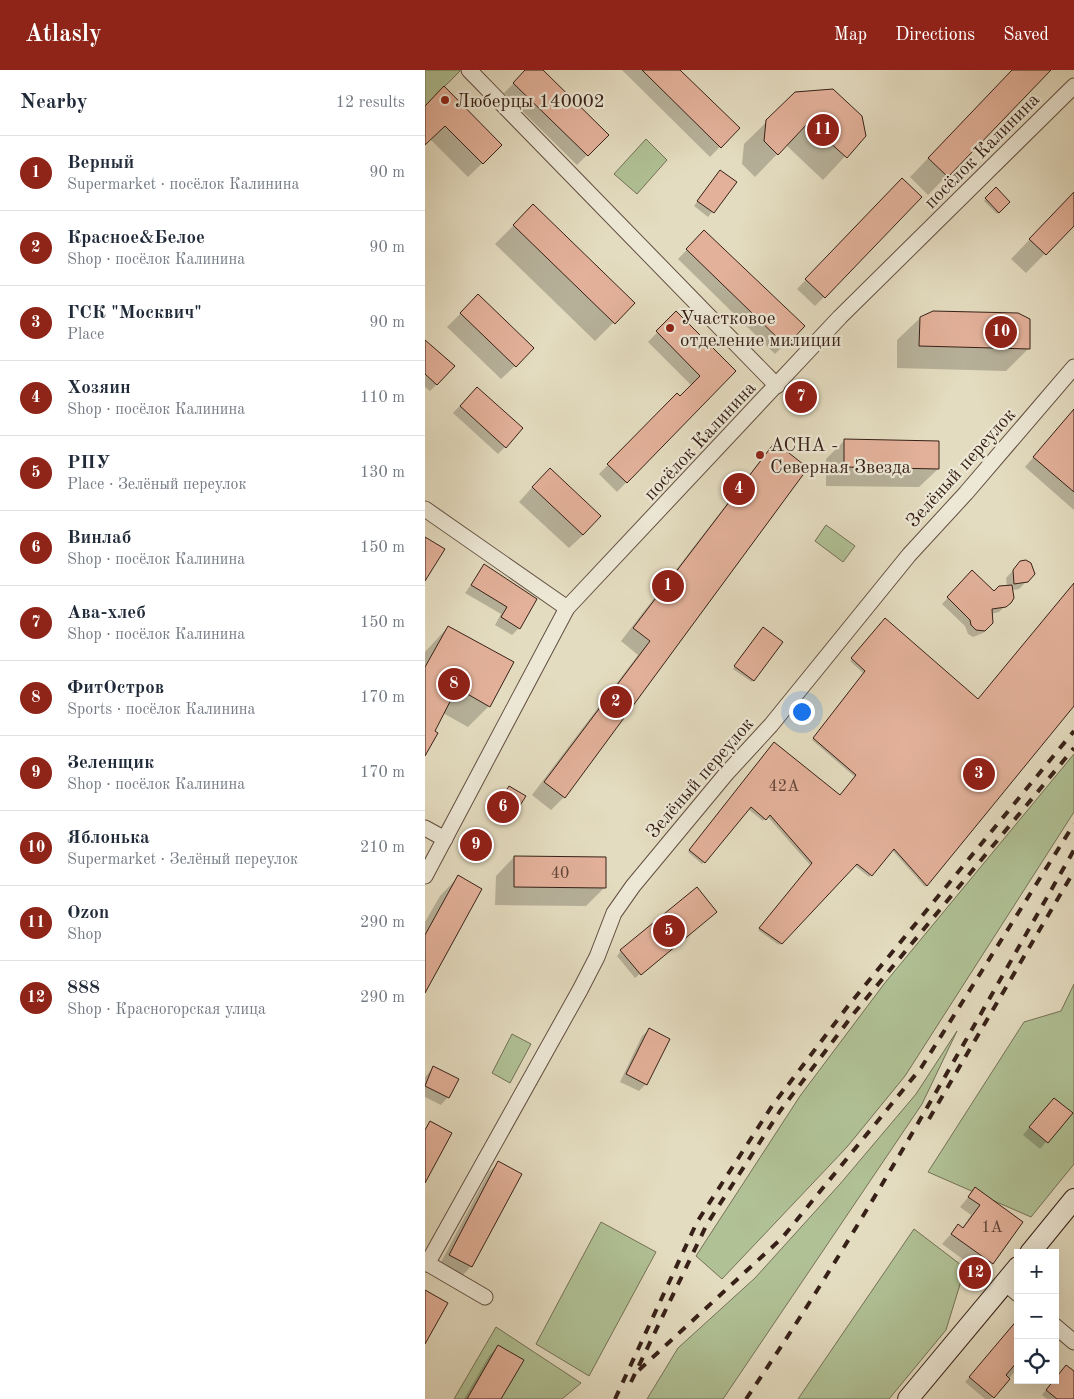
<!DOCTYPE html>
<meta charset="utf-8">
<style>
:root{--surface:#fff;--page:#f2f2f3;--text:#1f2937;--muted:#747a83;--line:#e0e1e3;--accent:#8f2418}
body{margin:0;font-family:"Old Standard TT",serif;background:var(--page);color:var(--text)}
.controls{position:absolute;right:15px;bottom:15px;display:grid;overflow:hidden;border-radius:0px;box-shadow:0 5px 20px #0002}
.controls button{width:45px;height:45px;display:grid;place-items:center;padding:0;border:0;border-bottom:1px solid var(--line);background:var(--surface);color:var(--text);font:25px sans-serif}
.you{position:absolute;left:376px;top:641px;width:18px;height:18px;margin:-12px;border:4px solid #fff;border-radius:50%;background:#1a73e8;box-shadow:0 0 0 8px #1a73e833}
.badge{display:grid;place-items:center;width:32px;height:32px;border-radius:50%;background:var(--accent);color:#fff;font-size:16px;font-weight:700}
.pin{position:absolute;translate:-50% -50%;border:2px solid #fff;box-shadow:0 1px 5px #0006}
.list{margin:0;padding:0;list-style:none}
h2{display:flex;justify-content:space-between;align-items:center;height:65px;margin:0;padding:0 20px;font-size:21px}
h2 small{font-size:16px;font-weight:400;color:var(--muted)}
.list li{display:grid;grid-template-columns:32px 1fr auto;gap:15px;align-items:center;box-sizing:border-box;height:75px;padding:0 20px;border-top:1px solid var(--line)}
.list b{display:block;font-size:19px;white-space:nowrap}
.list p{margin:0;font-size:16px;white-space:nowrap;color:var(--muted)}
.list em{font-size:16px;font-style:normal;color:var(--muted)}
.icon{flex:none;width:28px;height:28px;fill:none;stroke:currentColor;stroke-width:2;stroke-linecap:round;stroke-linejoin:round}
.map{position:relative;flex:none;width:649px;height:1329px;overflow:hidden}
header{display:flex;align-items:center;gap:30px;box-sizing:border-box;height:70px;padding:0 25px;background:var(--accent);color:#fff}
header strong{font-size:24px}
nav{display:flex;gap:28px;margin-inline-start:auto;font-size:18px}
main{display:flex}
aside{flex:1;background:var(--surface)}
.map>svg:first-child{display:block}
.green{fill:#b0c195;stroke:#747056}
.shadow{fill:#0003}
.building{fill:#e3b19a;stroke:#372017}
.lines{fill:none;stroke-linecap:round;stroke-linejoin:round}
.street-casing{stroke:#624f41;stroke-width:17}
.secondary-casing{stroke:#372017;stroke-width:22}
.street{stroke:#ede8d6;stroke-width:15}
.secondary{stroke:#ede8d6;stroke-width:20}
.rail{stroke:#372017;stroke-width:4;stroke-dasharray:9 9;stroke-linecap:butt}
.poi-dot{fill:#8f2418;stroke:#ede8d6;stroke-width:2}
.labels{text-anchor:middle;stroke-width:4.5;stroke-linejoin:round;paint-order:stroke}
.number-label{font-size:16px;fill:#624438}
.poi-label{font-size:19px;fill:#372017;stroke:#ede8d6;text-anchor:start}
.street-label{font-size:19px;fill:#372017;stroke:#ede8d6}
</style>
<header>
<strong>Atlasly</strong>
<nav><a>Map</a><a>Directions</a><a>Saved</a></nav>
</header>
<main>
<aside>
<h2>Nearby<small>12 results</small></h2>
<ul class="list">
<li><span class="badge">1</span><div><b>Верный</b><p>Supermarket · посёлок Калинина</p></div><em>90 m</em></li>
<li><span class="badge">2</span><div><b>Красное&amp;Белое</b><p>Shop · посёлок Калинина</p></div><em>90 m</em></li>
<li><span class="badge">3</span><div><b>ГСК &quot;Москвич&quot;</b><p>Place</p></div><em>90 m</em></li>
<li><span class="badge">4</span><div><b>Хозяин</b><p>Shop · посёлок Калинина</p></div><em>110 m</em></li>
<li><span class="badge">5</span><div><b>РПУ</b><p>Place · Зелёный переулок</p></div><em>130 m</em></li>
<li><span class="badge">6</span><div><b>Винлаб</b><p>Shop · посёлок Калинина</p></div><em>150 m</em></li>
<li><span class="badge">7</span><div><b>Ава-хлеб</b><p>Shop · посёлок Калинина</p></div><em>150 m</em></li>
<li><span class="badge">8</span><div><b>ФитОстров</b><p>Sports · посёлок Калинина</p></div><em>170 m</em></li>
<li><span class="badge">9</span><div><b>Зеленщик</b><p>Shop · посёлок Калинина</p></div><em>170 m</em></li>
<li><span class="badge">10</span><div><b>Яблонька</b><p>Supermarket · Зелёный переулок</p></div><em>210 m</em></li>
<li><span class="badge">11</span><div><b>Ozon</b><p>Shop</p></div><em>290 m</em></li>
<li><span class="badge">12</span><div><b>888</b><p>Shop · Красногорская улица</p></div><em>290 m</em></li>
</ul>
</aside>
<div class="map">
<svg width="649" height="1329" viewBox="0 0 649 1329">
<rect width="100%" height="100%" fill="#e4dcc0"/>
<filter id="stains"><feTurbulence type="fractalNoise" baseFrequency=".004" numOctaves="4"/><feColorMatrix values="0 0 0 0 .2 0 0 0 0 .09 0 0 0 0 .02 0 0 0 .5 -.17"/></filter>
<radialGradient id="worn" r=".72"><stop offset=".6" stop-color="#630" stop-opacity="0"/><stop offset="1" stop-color="#630" stop-opacity=".3"/></radialGradient>
<g class="green">
<polygon points="0,0 36,0 0,36"/>
<polygon points="221,69 242,90 212,124 189,104"/>
<polygon points="401,455 430,476 418,492 390,471"/>
<polygon points="649,684 649,742 480,1006 422,1077 297,1209 271,1186 375,1026 459,914"/>
<polygon points="649,914 649,1094 606,1147 503,1102 599,952 636,941"/>
<polygon points="532,961 497,1034 298,1329 222,1329 253,1278 330,1208 415,1114 491,1024"/>
<polygon points="87,964 106,974 85,1013 67,1003"/>
<polygon points="176,1152 231,1182 164,1306 111,1274"/>
<polygon points="489,1159 540,1198 521,1260 464,1329 373,1329"/>
<polygon points="71,1257 156,1313 137,1329 29,1329"/>
</g>
<g class="shadow">
<polygon points="102,0 116,0 182,65 152,95 79,23"/>
<polygon points="197,0 254,0 313,58 285,87"/>
<polygon points="588,0 624,0 503,125 485,107"/>
<polygon points="371,23 439,66 398,110 361,75 330,107 317,94 319,74"/>
<polygon points="0,37 76,75 43,107 5,69 0,74"/>
<polygon points="291,106 310,112 283,147 269,136"/>
<polygon points="477,110 399,227 390,236 372,219"/>
<polygon points="571,119 584,132 572,144 559,131"/>
<polygon points="649,123 649,154 601,203 586,189"/>
<polygon points="108,136 208,233 170,271 70,174"/>
<polygon points="279,162 378,256 350,284 253,189"/>
<polygon points="53,226 90,296 76,309 22,257"/>
<polygon points="251,243 310,301 192,422 174,404 252,325 255,328 267,316 223,272"/>
<polygon points="495,248 604,278 581,301 472,298 472,270"/>
<polygon points="0,271 12,314 5,321 0,317"/>
<polygon points="45,325 80,377 73,384 28,343"/>
<polygon points="649,340 649,440 600,397"/>
<polygon points="420,370 513,399 494,417 401,416 401,389"/>
<polygon points="350,374 139,727 126,740 107,725 213,585 196,571 338,387"/>
<polygon points="111,413 158,465 144,478 94,432"/>
<polygon points="596,492 602,511 594,519 587,520 580,536 574,542 566,544 564,557 558,563 548,567 543,564 540,556 517,534 547,502 569,522 582,516 581,508"/>
<polygon points="59,496 94,558 87,565 70,555 76,544 40,523"/>
<polygon points="649,514 649,634 500,817 467,780 444,807 429,795 354,875 333,860 386,796 342,746 338,751 323,739 277,794 263,782 347,676 415,726 430,707 387,670 439,604 425,591 460,550 553,630"/>
<polygon points="23,557 64,636 43,657 18,643 0,684 0,582"/>
<polygon points="336,560 328,610 327,612 308,599"/>
<polygon points="84,717 99,726 81,752 67,743"/>
<polygon points="89,787 179,818 161,836 70,835 71,806"/>
<polygon points="33,807 0,920 0,852 15,826"/>
<polygon points="286,846 210,908 192,886 196,881"/>
<polygon points="225,959 221,1014 214,1021 195,1012 217,966"/>
<polygon points="9,997 32,1009 23,1027 16,1035 0,1027 0,1007"/>
<polygon points="622,1036 646,1043 615,1079 598,1065"/>
<polygon points="74,1093 46,1196 37,1206 15,1194 64,1102"/>
<polygon points="550,1119 596,1152 557,1203 517,1174 533,1156 537,1158 546,1145 535,1137"/>
<polygon points="593,1258 593,1298 566,1329 560,1329 540,1312 585,1260"/>
<polygon points="73,1276 74,1329 39,1329 64,1286"/>
<polygon points="649,1303 649,1329 622,1329 617,1325 629,1310"/>
</g>
<g class="building">
<polygon points="100,0 118,0 184,65 163,86 88,13"/>
<polygon points="217,0 255,0 315,58 296,78"/>
<polygon points="587,0 626,0 523,107 503,88"/>
<polygon points="19,16 77,75 58,94 20,56 0,75 0,36"/>
<polygon points="408,19 437,46 441,66 422,88 383,53 353,85 339,71 341,50 370,22"/>
<polygon points="295,100 312,112 289,143 272,131"/>
<polygon points="477,108 497,127 400,228 380,209"/>
<polygon points="571,117 585,132 574,143 560,128"/>
<polygon points="649,122 649,156 621,185 604,169"/>
<polygon points="108,134 210,233 190,254 88,155"/>
<polygon points="279,160 380,256 361,276 261,179"/>
<polygon points="53,224 109,278 91,297 35,243"/>
<polygon points="251,241 311,301 202,413 182,394 252,323 255,326 275,306 231,261"/>
<polygon points="508,241 593,243 605,249 605,279 494,276 495,247"/>
<polygon points="0,270 30,296 12,315 0,304"/>
<polygon points="52,317 98,358 81,378 35,336"/>
<polygon points="649,339 649,422 608,387"/>
<polygon points="419,369 514,371 514,399 419,397"/>
<polygon points="350,372 383,398 140,728 119,712 225,571 208,558"/>
<polygon points="125,398 176,446 158,465 107,417"/>
<polygon points="0,467 20,479 0,511"/>
<polygon points="601,490 606,493 610,504 603,512 589,514 588,500 595,491"/>
<polygon points="59,494 112,529 95,559 76,547 82,537 46,515"/>
<polygon points="547,500 569,521 574,516 587,515 589,528 586,533 581,537 567,539 568,553 560,561 551,560 546,555 545,550 522,527"/>
<polygon points="649,513 649,636 502,816 469,779 447,806 432,794 357,874 334,858 387,793 345,745 341,750 326,737 280,793 264,780 349,672 415,725 431,705 388,668 440,601 426,588 460,548 553,629"/>
<polygon points="23,556 89,592 65,637 32,618 10,661 13,663 0,686 0,597"/>
<polygon points="338,557 358,572 329,611 309,596"/>
<polygon points="84,716 101,726 87,748 70,738"/>
<polygon points="89,786 181,787 181,818 89,817"/>
<polygon points="33,805 57,819 0,923 0,865"/>
<polygon points="272,817 292,842 216,905 195,880"/>
<polygon points="224,958 245,969 222,1015 201,1004"/>
<polygon points="8,996 34,1009 24,1028 0,1016"/>
<polygon points="629,1028 648,1043 623,1073 604,1057"/>
<polygon points="5,1051 27,1063 0,1113 0,1060"/>
<polygon points="73,1091 97,1104 47,1197 24,1185"/>
<polygon points="550,1117 598,1152 568,1194 526,1164 533,1154 538,1158 555,1135 543,1127"/>
<polygon points="0,1220 23,1233 0,1274"/>
<polygon points="593,1249 593,1291 581,1305 585,1309 569,1328 544,1307"/>
<polygon points="73,1275 99,1290 76,1329 42,1329"/>
<polygon points="641,1295 649,1301 649,1329 632,1329 621,1320"/>
</g>
<g class="lines">
<defs>
<g id="street">
<polyline points="44,0 352,316"/>
<polyline points="0,439 142,538"/>
<polyline points="0,758 20,769"/>
<polyline points="0,806 142,538 415,247 649,16"/>
<polyline points="0,1192 60,1227"/>
<polyline points="2,1194 155,920 172,887 189,843 208,816 301,704 346,655 484,485 541,423 649,297"/>
<polyline points="579,1212 593,1224"/>
<polyline points="630,1256 649,1272"/>
</g>
<g id="secondary">
<polyline points="605,1183 649,1129"/>
<polyline points="483,1329 593,1197"/>
</g>
</defs>
<use href="#street" class="street-casing"/>
<use href="#secondary" class="secondary-casing"/>
<use href="#street" class="street"/>
<use href="#secondary" class="secondary"/>
<g class="rail">
<polyline points="504,1049 649,801"/>
<polyline points="214,1300 357,1168 496,998 649,754"/>
<polyline points="206,1312 282,1154 355,1041 430,942 649,678"/>
<polyline points="190,1329 272,1152 347,1036 423,936 649,661"/>
<path d="M 321,1329 C 441,1153 543,965 649,780"/>
</g>
</g>
<g class="poi-dot">
<circle cx="20" cy="30" r="5"/>
<circle cx="245" cy="258" r="5"/>
<circle cx="335" cy="385" r="5"/>
</g>
<g class="labels">
<g class="number-label">
<text x="359" y="721">42А</text>
<text x="135" y="808">40</text>
<text x="567" y="1162">1А</text>
</g>
<g class="poi-label">
<text x="30" y="37">Люберцы 140002</text>
<text x="255" y="254">Участковое<tspan x="255" dy="22">отделение милиции</tspan></text>
<text x="345" y="381">АСНА -<tspan x="345" dy="22">Северная Звезда</tspan></text>
</g>
<g class="street-label">
<text transform="translate(556 80) rotate(-45)" y="7">посёлок Калинина</text>
<text transform="translate(274 370) rotate(-47)" y="7">посёлок Калинина</text>
<text transform="translate(535 397) rotate(-48)" y="7">Зелёный переулок</text>
<text transform="translate(274 707) rotate(-49)" y="7">Зелёный переулок</text>
</g>
</g>
<rect width="100%" height="100%" filter="url(#stains)"/>
<rect width="100%" height="100%" fill="url(#worn)"/>
</svg>
<div class="controls">
<button>+</button>
<button>−</button>
<button><svg class="icon" aria-label="locate" viewBox="0 0 24 24"><circle cx="12" cy="12" r="6"/><path d="M12 2v4M12 18v4M2 12h4M18 12h4"/></svg></button>
</div>
<div class="you"></div>
<div class="pin badge" style="left:243px;top:516px">1</div>
<div class="pin badge" style="left:191px;top:632px">2</div>
<div class="pin badge" style="left:554px;top:704px">3</div>
<div class="pin badge" style="left:314px;top:419px">4</div>
<div class="pin badge" style="left:244px;top:861px">5</div>
<div class="pin badge" style="left:78px;top:737px">6</div>
<div class="pin badge" style="left:376px;top:327px">7</div>
<div class="pin badge" style="left:29px;top:614px">8</div>
<div class="pin badge" style="left:51px;top:775px">9</div>
<div class="pin badge" style="left:576px;top:262px">10</div>
<div class="pin badge" style="left:398px;top:60px">11</div>
<div class="pin badge" style="left:550px;top:1203px">12</div>
</div>
</main>
